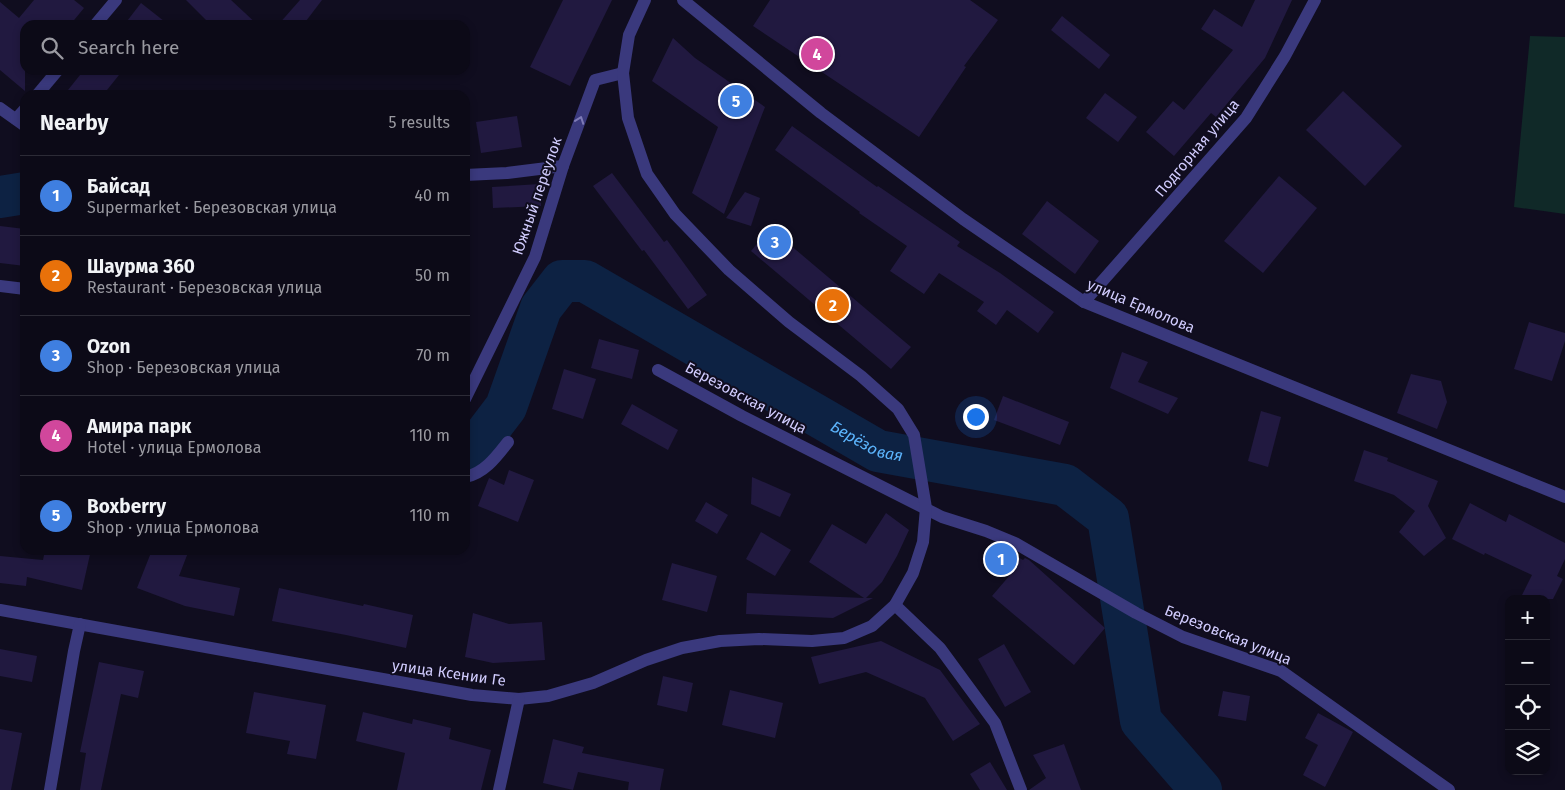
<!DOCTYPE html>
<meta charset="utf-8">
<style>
:root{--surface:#0c0a17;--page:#151320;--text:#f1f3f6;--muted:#9a9aa1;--line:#2c2b36;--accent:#2563eb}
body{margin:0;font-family:"Fira Sans",sans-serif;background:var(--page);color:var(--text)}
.controls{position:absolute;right:15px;bottom:15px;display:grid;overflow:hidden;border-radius:10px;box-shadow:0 2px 8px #0003}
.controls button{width:45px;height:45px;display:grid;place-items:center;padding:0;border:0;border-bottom:1px solid var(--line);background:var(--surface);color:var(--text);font:25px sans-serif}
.you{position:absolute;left:975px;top:416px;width:18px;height:18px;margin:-12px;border:4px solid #fff;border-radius:50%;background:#1a73e8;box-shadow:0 0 0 8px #1a73e833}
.badge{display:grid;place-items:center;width:32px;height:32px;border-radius:50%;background:var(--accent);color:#fff;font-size:16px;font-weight:700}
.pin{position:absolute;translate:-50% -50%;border:2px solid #fff;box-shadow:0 1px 5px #0006}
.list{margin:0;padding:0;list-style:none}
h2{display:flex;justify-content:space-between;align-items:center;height:65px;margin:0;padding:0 20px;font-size:21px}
h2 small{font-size:16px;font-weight:400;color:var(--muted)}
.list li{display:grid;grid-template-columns:32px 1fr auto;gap:15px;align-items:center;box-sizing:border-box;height:80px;padding:0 20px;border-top:1px solid var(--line)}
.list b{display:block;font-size:19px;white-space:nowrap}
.list p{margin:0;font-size:16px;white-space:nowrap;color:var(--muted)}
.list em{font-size:16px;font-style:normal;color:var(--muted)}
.icon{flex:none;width:28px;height:28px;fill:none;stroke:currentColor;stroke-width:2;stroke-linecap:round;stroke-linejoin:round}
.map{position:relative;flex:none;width:1565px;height:790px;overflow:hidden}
.search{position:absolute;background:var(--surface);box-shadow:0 2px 8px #0003;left:20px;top:20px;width:450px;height:55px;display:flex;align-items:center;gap:12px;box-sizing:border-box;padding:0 18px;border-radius:15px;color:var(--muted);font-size:19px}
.panel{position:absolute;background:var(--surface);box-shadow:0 2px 8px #0003;left:20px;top:90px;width:450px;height:465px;border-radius:15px}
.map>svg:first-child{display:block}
.green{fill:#102928}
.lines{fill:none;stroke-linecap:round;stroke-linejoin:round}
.river{stroke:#0d2243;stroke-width:42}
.building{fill:#211940}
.minor{stroke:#3a397d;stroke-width:12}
.oneway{stroke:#7e7bb7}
.labels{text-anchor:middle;stroke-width:4;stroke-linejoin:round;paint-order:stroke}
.street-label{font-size:15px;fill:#d1ccfe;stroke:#100d1f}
.water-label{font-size:16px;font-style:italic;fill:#5cb4fc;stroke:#100d1f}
</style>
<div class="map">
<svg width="1565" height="790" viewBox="0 0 1565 790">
<rect width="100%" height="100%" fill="#100d1f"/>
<polygon class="green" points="1530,36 1565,37 1565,214 1514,207"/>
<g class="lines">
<g class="river">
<polyline points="0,197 25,193"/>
<path id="s1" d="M 465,461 L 506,407 L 541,308 L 562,281 L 585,281 L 878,451 L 1065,485 L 1108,518 L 1141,721 L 1201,790"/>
</g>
</g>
<g class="building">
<polygon points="34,0 74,0 84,8 70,25 25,25 25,91 0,70 0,2 19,18"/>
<polygon points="186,0 231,0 258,25 211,25"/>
<polygon points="300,0 322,0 303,25 278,25"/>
<polygon points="563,0 612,0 570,86 530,67"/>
<polygon points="770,0 970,0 998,20 964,66 966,67 919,137 753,26"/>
<polygon points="1255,0 1292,0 1265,58 1216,117 1211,113 1174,156 1146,132 1173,101 1184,110 1233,50 1201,29 1214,9 1242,27"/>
<polygon points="141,3 169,25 124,25"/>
<polygon points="1062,16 1110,55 1099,69 1051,30"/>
<polygon points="673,38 695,58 765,107 724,214 692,193 718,127 652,81"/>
<polygon points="84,70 123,70 103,95 64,95"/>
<polygon points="1343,91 1402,146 1365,186 1306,130"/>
<polygon points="1105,93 1137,117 1118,142 1086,118"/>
<polygon points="517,116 522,147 481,153 476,122"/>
<polygon points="792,126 877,187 878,186 960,242 957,246 1000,273 1054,312 1038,333 1007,310 996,325 977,311 984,302 939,273 924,294 890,271 907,246 859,213 860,212 775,150"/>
<polygon points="612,173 664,242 667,240 707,295 688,309 644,250 642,251 593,186"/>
<polygon points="1279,176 1317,208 1263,273 1224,241"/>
<polygon points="540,184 541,206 493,208 492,187"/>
<polygon points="745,192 760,198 751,226 726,218"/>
<polygon points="1047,201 1099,241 1075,274 1022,234"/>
<polygon points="0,226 25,229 25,266 0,263"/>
<polygon points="770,228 911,347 891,369 751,251"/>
<polygon points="1529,322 1565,333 1565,341 1552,381 1514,369"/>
<polygon points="599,339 639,350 632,379 591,368"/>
<polygon points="1122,352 1148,362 1138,382 1178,398 1168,414 1110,388"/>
<polygon points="564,369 596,379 583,419 552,409"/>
<polygon points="1411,374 1441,381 1447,402 1437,429 1397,413"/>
<polygon points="1003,396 1069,422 1060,445 994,420"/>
<polygon points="632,404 678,430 668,450 621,424"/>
<polygon points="1261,411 1281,417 1268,467 1248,461"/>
<polygon points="1364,450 1388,458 1387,461 1438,481 1428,506 1446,538 1424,556 1399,532 1415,511 1394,495 1354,481"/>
<polygon points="509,470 534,480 518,522 478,506 489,478 504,485"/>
<polygon points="752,477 791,494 780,517 751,504"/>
<polygon points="706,502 728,515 717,534 695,521"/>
<polygon points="1470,503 1506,522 1509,514 1565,543 1565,559 1557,576 1563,579 1553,599 1520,599 1532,575 1485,553 1484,555 1452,539"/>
<polygon points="886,513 909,530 897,556 882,582 866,598 873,598 833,618 746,614 747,593 864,598 809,562 832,524 866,544"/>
<polygon points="761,532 791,550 775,576 746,559"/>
<polygon points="992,542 1023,560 1025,558 1029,560 1105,628 1074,665 992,596 1010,575 982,559"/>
<polygon points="45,550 91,550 82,590 27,577 26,586 0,583 0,556 43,560"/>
<polygon points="152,550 189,550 179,576 240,588 234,616 185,606 137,588"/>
<polygon points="672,563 717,576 707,612 662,600"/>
<polygon points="279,588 363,606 364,604 413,615 406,648 346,635 272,621"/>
<polygon points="473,613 509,624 542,622 545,660 493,663 465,657"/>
<polygon points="881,641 940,670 980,724 953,741 925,698 866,672 819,684 811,657"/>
<polygon points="1004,644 1031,692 1005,707 978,659"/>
<polygon points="0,649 37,656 32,682 0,676"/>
<polygon points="99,662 144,671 138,698 121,694 101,790 80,790 86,753 80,752"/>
<polygon points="663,676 693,683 687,712 657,705"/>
<polygon points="730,690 783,703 775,738 722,725"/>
<polygon points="1223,691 1250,696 1246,721 1218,716"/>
<polygon points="254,692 326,705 316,759 287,754 290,741 246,733"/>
<polygon points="363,712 412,724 413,719 451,728 449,739 491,750 481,790 397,790 405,753 356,741"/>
<polygon points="1318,713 1353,732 1325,787 1303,775 1318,745 1305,738"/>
<polygon points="0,729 22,733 11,790 0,790"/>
<polygon points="553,739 584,747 582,753 664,769 660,790 628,790 629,782 578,772 573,790 543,783"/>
<polygon points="1064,744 1081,790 1029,790 1046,778 1033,755"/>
<polygon points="990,762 1007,790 980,790 970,774"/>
</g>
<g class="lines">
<g class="minor">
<polyline points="683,0 821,113 963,219 1084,302 1565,497"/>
<polyline points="95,25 116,0"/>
<polyline points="37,95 58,70"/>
<polyline points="0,108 25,126"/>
<polyline points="16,119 25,109"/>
<polyline points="465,175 507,173 563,166"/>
<polyline points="0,286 25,289"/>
<polyline points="1084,302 1246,118 1285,56 1315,0"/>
<polyline points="658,370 742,416 942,517 986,531 1015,543 1136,613 1183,637 1281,671 1449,790"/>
<polyline points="465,399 535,257 563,166 595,80 623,73"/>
<path d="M 465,477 C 484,474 497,456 508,442"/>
<polyline points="895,605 940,648 995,723 1021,790"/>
<polyline points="0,610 472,695 519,699 548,696 593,683 646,660 682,648 720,641 759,639 812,641 844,638 872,626 895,605 913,573 923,542 926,508 914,435 898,409 861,376 789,322 729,270 675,214 647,174 628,118 623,73 629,35 645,0"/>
<polyline points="50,790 74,651 80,624"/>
<polyline points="499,790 519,699"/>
</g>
</g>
<defs><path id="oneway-chevron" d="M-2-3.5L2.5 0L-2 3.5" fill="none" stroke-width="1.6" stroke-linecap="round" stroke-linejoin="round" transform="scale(1.25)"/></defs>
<use class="oneway" href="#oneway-chevron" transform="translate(580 120) rotate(-70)"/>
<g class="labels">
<g class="street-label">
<text transform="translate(1197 148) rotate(-50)" y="5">Подгорная улица</text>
<text transform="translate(537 196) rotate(-71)" y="5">Южный переулок</text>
<text transform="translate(1141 306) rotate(23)" y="5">улица Ермолова</text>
<text transform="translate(746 398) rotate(28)" y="5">Березовская улица</text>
<text transform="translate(1228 635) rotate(22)" y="5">Березовская улица</text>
<text transform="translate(449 673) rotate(8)" y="5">улица Ксении Ге</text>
</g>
<g class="water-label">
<text dy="6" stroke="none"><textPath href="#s1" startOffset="555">Берёзовая</textPath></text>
</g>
</g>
</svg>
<div class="controls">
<button>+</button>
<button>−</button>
<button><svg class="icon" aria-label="locate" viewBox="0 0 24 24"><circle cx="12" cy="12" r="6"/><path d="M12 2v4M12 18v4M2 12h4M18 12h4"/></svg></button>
<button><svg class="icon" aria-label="layers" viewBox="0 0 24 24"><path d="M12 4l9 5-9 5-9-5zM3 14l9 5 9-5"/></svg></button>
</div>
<div class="you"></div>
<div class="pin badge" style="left:1001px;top:559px;background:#3f7fe0">1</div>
<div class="pin badge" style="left:833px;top:305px;background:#e8710a">2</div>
<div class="pin badge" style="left:775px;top:242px;background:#3f7fe0">3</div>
<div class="pin badge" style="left:817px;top:54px;background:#d1479c">4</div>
<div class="pin badge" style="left:736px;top:101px;background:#3f7fe0">5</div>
<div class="search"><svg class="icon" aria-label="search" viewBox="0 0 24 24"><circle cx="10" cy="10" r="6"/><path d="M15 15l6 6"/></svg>Search here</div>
<section class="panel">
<h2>Nearby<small>5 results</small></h2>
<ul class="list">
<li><span class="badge" style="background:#3f7fe0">1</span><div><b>Байсад</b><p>Supermarket · Березовская улица</p></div><em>40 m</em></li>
<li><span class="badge" style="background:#e8710a">2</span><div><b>Шаурма 360</b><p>Restaurant · Березовская улица</p></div><em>50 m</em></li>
<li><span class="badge" style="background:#3f7fe0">3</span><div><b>Ozon</b><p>Shop · Березовская улица</p></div><em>70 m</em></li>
<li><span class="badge" style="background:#d1479c">4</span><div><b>Амира парк</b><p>Hotel · улица Ермолова</p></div><em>110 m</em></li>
<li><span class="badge" style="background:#3f7fe0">5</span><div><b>Boxberry</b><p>Shop · улица Ермолова</p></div><em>110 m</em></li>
</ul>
</section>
</div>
